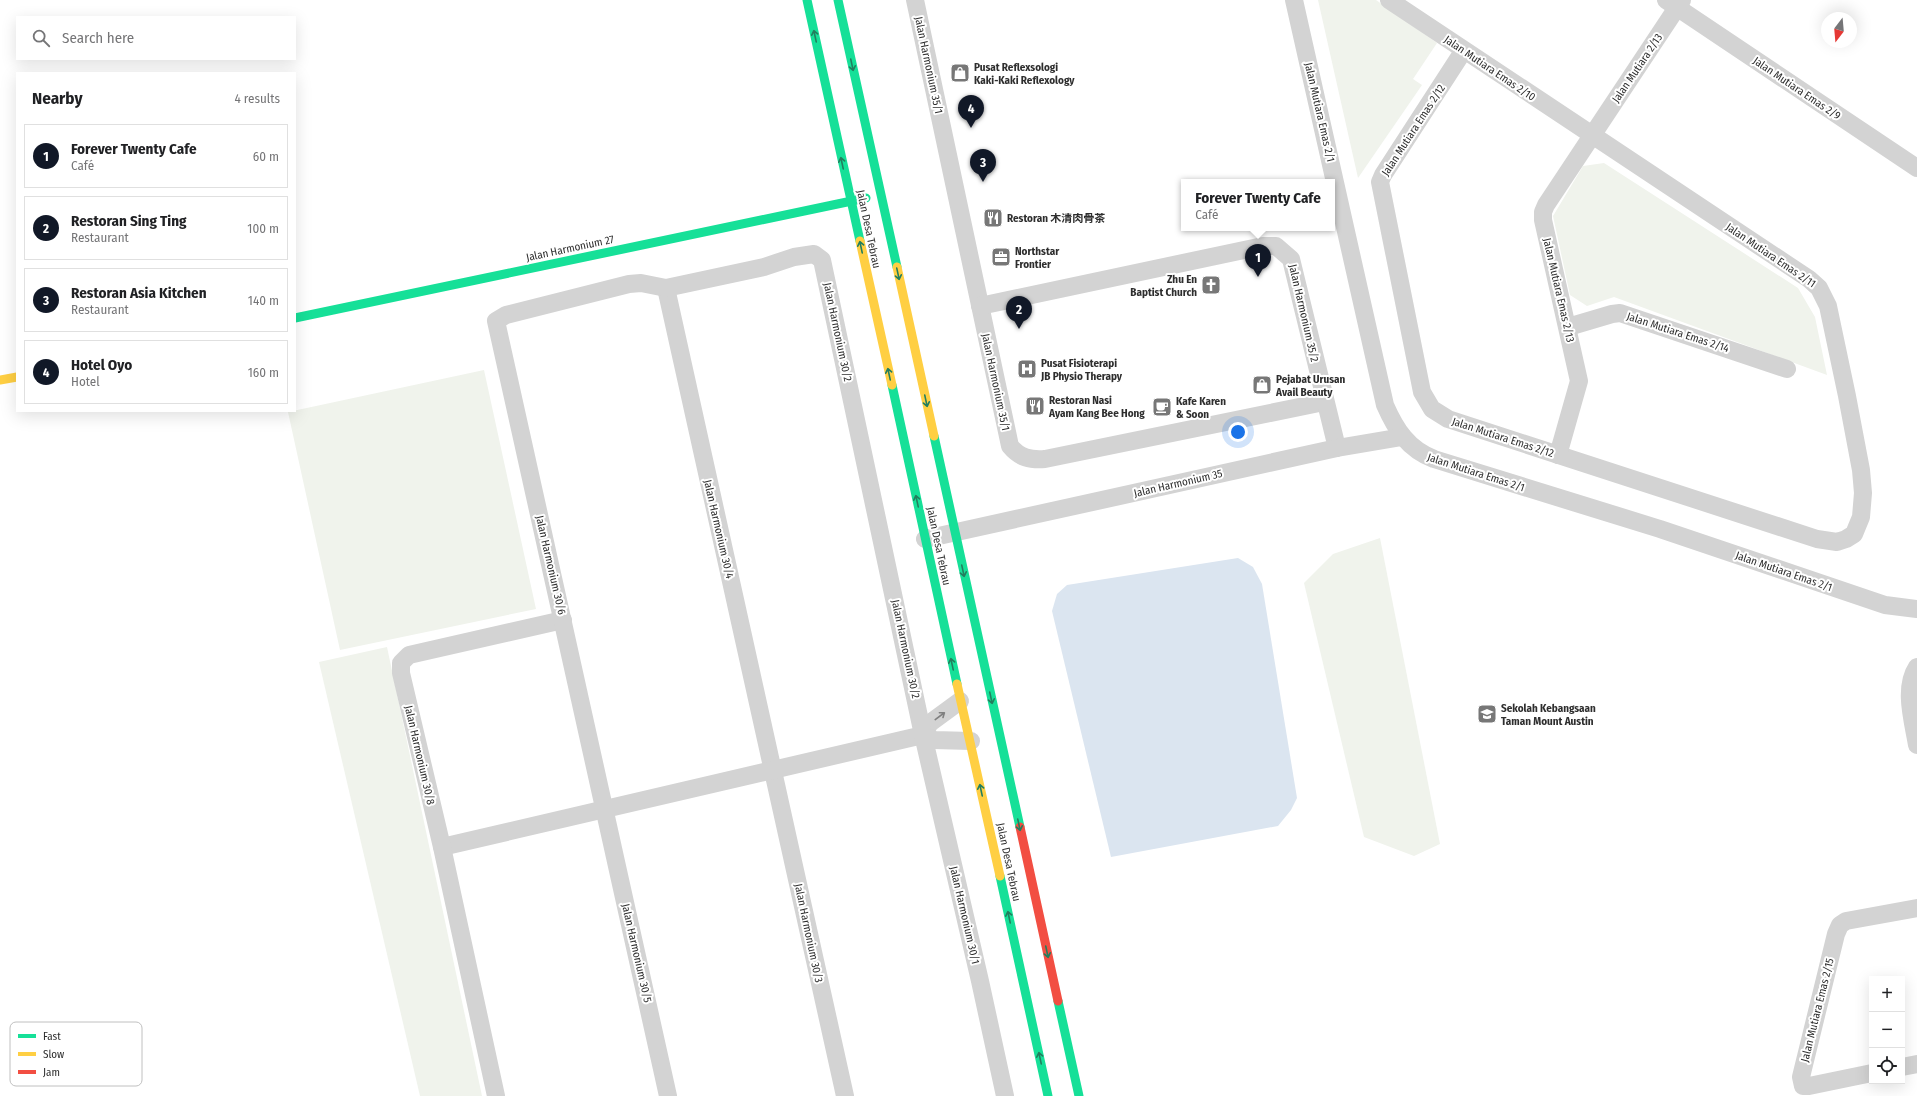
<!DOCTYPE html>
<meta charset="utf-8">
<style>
:root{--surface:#fff;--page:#f6f6f6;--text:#202124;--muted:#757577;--line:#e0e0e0;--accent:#111827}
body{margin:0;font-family:"Fira Sans Condensed","Noto Sans SC",sans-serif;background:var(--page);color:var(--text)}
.controls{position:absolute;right:12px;bottom:12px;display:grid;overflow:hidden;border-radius:0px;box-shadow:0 4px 16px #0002}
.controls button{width:36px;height:36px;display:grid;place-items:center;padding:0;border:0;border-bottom:1px solid var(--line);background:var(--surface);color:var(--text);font:20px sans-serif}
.compass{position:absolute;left:1821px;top:12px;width:36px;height:36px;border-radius:50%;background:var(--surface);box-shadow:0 4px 16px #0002;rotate:196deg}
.you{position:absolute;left:1238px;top:432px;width:14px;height:14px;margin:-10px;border:3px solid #fff;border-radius:50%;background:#1a73e8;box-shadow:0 0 0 6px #1a73e833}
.badge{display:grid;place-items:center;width:26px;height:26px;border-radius:50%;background:var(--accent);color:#fff;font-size:13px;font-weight:700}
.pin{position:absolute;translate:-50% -33px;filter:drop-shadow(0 1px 2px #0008)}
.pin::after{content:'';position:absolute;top:21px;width:14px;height:12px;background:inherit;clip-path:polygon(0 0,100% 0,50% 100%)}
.popup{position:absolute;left:1181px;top:179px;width:154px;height:52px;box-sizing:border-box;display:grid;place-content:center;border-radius:0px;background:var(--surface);filter:drop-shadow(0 1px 3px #0005);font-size:13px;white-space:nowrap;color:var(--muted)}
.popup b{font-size:15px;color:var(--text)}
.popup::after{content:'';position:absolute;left:50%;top:100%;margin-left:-8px;border:8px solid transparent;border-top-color:var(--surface)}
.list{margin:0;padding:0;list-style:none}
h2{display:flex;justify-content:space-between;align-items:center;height:52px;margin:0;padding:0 16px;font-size:17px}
h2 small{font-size:13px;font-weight:400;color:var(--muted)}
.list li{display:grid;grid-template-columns:26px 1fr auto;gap:12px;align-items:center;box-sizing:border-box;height:64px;margin:0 8px 8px;padding:0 8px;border:1px solid var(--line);border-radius:0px}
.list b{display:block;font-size:15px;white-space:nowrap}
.list p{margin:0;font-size:13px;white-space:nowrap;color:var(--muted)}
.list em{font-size:13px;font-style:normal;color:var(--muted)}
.icon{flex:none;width:22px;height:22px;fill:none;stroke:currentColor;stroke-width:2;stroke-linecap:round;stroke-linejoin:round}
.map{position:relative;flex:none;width:1917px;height:1096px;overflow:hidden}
.search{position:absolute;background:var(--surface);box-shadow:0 4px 16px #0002;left:16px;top:16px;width:280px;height:44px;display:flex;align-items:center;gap:10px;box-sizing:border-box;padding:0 14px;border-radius:0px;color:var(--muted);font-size:15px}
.panel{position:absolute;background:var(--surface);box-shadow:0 4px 16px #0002;left:16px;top:72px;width:280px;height:340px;border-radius:0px}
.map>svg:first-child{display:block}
.green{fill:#f0f3ec}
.water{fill:#dbe5f0}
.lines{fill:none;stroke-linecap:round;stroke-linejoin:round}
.street{stroke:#d3d3d3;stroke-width:18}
.fast{stroke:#16e098;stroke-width:9}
.slow{stroke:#ffcf43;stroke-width:9}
.jam{stroke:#f24e42;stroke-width:9}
.oneway{stroke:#237e5e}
.oneway2{stroke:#808080}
.labels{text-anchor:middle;stroke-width:4;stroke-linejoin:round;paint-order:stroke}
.street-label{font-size:11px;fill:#2e2e2e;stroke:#fff}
.poi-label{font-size:11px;font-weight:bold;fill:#2e2e2e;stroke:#fff;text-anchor:start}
.key{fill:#fff;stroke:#c0c0c0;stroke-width:1}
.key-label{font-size:11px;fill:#2e2e2e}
</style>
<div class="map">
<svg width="1917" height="1096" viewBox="0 0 1917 1096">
<rect width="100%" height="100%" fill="#fff"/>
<g class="green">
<polygon points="1318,0 1376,0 1437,43 1413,79 1422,85 1358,178"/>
<polygon points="1604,163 1798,288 1815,317 1827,375 1614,297 1587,306 1570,295 1553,216 1583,166"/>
<polygon points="484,370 536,609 340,650 288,412"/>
<polygon points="1380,538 1440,844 1414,856 1364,837 1304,583 1333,554"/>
<polygon points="387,647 482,1096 420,1096 319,662"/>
</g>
<polygon class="water" points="1238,558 1253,567 1262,584 1297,798 1291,810 1278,826 1111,857 1052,611 1057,594 1067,585"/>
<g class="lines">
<g class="street">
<path d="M 915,0 L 1010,446 C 1020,458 1030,460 1045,459 L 1324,402"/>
<path d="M 1294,0 L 1385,405 C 1396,430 1408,449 1434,459 L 1660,529 L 1885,605 L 1917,609"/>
<polyline points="1389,0 1809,279 1819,288 1828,306 1847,396 1861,470 1863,493 1861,517 1854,534 1846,539 1837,542 1817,539 1448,419 1432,409 1422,392 1380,182 1383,175 1464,50"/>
<polyline points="1666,0 1917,168"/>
<polyline points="666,288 845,1096"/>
<polyline points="980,306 1263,246 1276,246 1291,259 1337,448"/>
<polyline points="1568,327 1612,314 1620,313 1787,369"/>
<polyline points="1558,455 1579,381 1543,220 1543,212 1546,205 1682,0"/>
<polyline points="925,539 1337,448 1402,437"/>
<path d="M 1917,667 C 1903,688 1913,721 1917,745"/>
<polyline points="923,735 930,723 960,701"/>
<polyline points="442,847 923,735 934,740 971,741"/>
<polyline points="1902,1067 1917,1064"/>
<polyline points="1872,1073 1809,1086 1803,1086 1801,1077 1836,934 1840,925 1846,921 1917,908"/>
<polyline points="496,1096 442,847 401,673 401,663 409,655 563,620"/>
<polyline points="668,1096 496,321 506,315 629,284 641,283 666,288 764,267 794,257 814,254 822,260 923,735 980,981 1005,1096"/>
</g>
<g class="fast">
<polyline points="807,0 860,241"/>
<polyline points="838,0 897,267"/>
<polyline points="295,318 866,198"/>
<polyline points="892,385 957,684"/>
<polyline points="934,436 1020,827"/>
<polyline points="1000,876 1048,1096"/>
<polyline points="1058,1001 1079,1096"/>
</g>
<g class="slow">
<polyline points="860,241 892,385"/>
<polyline points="897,267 934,436"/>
<polyline points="0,380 17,377"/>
<polyline points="957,684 1000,876"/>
</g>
<polyline class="jam" points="1020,827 1058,1001"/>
</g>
<defs><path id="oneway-shaft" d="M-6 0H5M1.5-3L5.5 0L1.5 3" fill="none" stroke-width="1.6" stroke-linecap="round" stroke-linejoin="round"/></defs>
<g class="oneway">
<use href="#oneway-shaft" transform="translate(815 36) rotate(-102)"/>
<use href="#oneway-shaft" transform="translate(852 65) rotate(78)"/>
<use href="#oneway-shaft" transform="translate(842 163) rotate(-102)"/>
<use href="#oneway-shaft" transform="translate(861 247) rotate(-102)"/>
<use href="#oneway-shaft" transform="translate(898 274) rotate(78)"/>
<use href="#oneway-shaft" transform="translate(889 374) rotate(-102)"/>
<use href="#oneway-shaft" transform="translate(926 401) rotate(78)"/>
<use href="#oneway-shaft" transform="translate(917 501) rotate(-102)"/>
<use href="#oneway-shaft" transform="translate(963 571) rotate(78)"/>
<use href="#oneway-shaft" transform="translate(952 664) rotate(-102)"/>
<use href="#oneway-shaft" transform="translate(991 698) rotate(78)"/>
<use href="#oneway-shaft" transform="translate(981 790) rotate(-102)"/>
<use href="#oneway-shaft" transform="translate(1019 825) rotate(78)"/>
<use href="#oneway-shaft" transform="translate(1009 917) rotate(-102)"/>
<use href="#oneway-shaft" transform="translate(1047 952) rotate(78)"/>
<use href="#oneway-shaft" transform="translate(1040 1058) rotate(-102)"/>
</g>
<use class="oneway2" href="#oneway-shaft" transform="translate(940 716) rotate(-37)"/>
<defs>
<symbol id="shop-square" viewBox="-11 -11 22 22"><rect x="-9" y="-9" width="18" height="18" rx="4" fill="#777" stroke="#fff"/><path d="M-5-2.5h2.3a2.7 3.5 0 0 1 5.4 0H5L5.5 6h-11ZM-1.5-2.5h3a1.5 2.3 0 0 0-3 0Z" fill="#fff"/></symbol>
<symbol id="restaurant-square" viewBox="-11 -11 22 22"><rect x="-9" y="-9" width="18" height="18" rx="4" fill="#777" stroke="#fff"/><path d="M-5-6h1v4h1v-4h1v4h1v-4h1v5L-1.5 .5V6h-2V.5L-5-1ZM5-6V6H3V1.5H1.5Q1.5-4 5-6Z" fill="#fff"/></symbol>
<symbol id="office-square" viewBox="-11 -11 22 22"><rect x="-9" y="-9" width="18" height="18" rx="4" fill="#777" stroke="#fff"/><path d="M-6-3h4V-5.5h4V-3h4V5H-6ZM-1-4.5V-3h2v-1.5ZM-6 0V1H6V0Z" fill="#fff"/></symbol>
<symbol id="church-square" viewBox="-11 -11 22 22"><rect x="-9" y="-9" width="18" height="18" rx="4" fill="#777" stroke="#fff"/><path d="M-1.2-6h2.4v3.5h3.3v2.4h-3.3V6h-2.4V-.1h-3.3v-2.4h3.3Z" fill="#fff"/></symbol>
<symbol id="hospital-square" viewBox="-11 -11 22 22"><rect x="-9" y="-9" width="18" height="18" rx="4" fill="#777" stroke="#fff"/><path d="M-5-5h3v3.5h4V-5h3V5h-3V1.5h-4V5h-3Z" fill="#fff"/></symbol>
<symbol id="cafe-square" viewBox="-11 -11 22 22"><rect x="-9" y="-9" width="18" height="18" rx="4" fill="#777" stroke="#fff"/><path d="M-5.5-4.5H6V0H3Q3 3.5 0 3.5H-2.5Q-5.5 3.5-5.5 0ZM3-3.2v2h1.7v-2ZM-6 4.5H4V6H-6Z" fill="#fff"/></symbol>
<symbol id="school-square" viewBox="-11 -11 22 22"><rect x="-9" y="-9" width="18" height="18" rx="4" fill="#777" stroke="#fff"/><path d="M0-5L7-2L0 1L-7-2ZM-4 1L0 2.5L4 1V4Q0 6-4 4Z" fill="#fff"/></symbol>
</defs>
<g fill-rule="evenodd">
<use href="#shop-square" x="949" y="62" width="22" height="22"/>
<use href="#restaurant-square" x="982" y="207" width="22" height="22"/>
<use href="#office-square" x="990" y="246" width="22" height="22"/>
<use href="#church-square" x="1200" y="274" width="22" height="22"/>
<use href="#hospital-square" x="1016" y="358" width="22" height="22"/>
<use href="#shop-square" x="1251" y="374" width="22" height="22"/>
<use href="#restaurant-square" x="1024" y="395" width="22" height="22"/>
<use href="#cafe-square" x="1151" y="396" width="22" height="22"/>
<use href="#school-square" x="1476" y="703" width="22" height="22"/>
</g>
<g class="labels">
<g class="street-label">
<text transform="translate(929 65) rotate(78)" y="4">Jalan Harmonium 35/1</text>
<text transform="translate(1490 68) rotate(34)" y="4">Jalan Mutiara Emas 2/10</text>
<text transform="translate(1637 68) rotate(-56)" y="4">Jalan Mutiara 2/13</text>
<text transform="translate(1797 88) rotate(34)" y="4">Jalan Mutiara Emas 2/9</text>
<text transform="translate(1320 112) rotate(77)" y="4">Jalan Mutiara Emas 2/1</text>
<text transform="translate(1413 130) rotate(-57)" y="4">Jalan Mutiara Emas 2/12</text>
<text transform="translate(869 229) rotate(78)" y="4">Jalan Desa Tebrau</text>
<text transform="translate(570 248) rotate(-12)" y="4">Jalan Harmonium 27</text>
<text transform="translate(1771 255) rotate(34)" y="4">Jalan Mutiara Emas 2/11</text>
<text transform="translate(1559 290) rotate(77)" y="4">Jalan Mutiara Emas 2/13</text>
<text transform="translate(1304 313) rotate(77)" y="4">Jalan Harmonium 35/2</text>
<text transform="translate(838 332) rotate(78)" y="4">Jalan Harmonium 30/2</text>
<text transform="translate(1678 332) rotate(18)" y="4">Jalan Mutiara Emas 2/14</text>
<text transform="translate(996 382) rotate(78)" y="4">Jalan Harmonium 35/1</text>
<text transform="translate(1503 437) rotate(18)" y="4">Jalan Mutiara Emas 2/12</text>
<text transform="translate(1476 472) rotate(18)" y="4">Jalan Mutiara Emas 2/1</text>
<text transform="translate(1178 483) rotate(-13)" y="4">Jalan Harmonium 35</text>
<text transform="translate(719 529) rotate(77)" y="4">Jalan Harmonium 30/4</text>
<text transform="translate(939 546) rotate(78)" y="4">Jalan Desa Tebrau</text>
<text transform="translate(551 565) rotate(77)" y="4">Jalan Harmonium 30/6</text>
<text transform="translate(1784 571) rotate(19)" y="4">Jalan Mutiara Emas 2/1</text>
<text transform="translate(906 649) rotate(78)" y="4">Jalan Harmonium 30/2</text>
<text transform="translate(420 755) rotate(77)" y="4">Jalan Harmonium 30/8</text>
<text transform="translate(1009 862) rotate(78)" y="4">Jalan Desa Tebrau</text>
<text transform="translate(965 915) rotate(77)" y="4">Jalan Harmonium 30/1</text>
<text transform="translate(809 933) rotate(78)" y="4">Jalan Harmonium 30/3</text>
<text transform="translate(637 953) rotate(77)" y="4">Jalan Harmonium 30/5</text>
<text transform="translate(1817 1010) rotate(-76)" y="4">Jalan Mutiara Emas 2/15</text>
</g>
<g class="poi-label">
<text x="974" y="71">Pusat Reflexsologi<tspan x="974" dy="13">Kaki-Kaki Reflexology</tspan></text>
<text x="1007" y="222">Restoran 木清肉骨茶</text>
<text x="1015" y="255">Northstar<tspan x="1015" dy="13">Frontier</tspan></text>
<text x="1197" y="283" text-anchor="end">Zhu En<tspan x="1197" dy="13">Baptist Church</tspan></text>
<text x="1041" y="367">Pusat Fisioterapi<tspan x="1041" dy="13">JB Physio Therapy</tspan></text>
<text x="1276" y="383">Pejabat Urusan<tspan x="1276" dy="13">Avail Beauty</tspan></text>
<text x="1049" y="404">Restoran Nasi<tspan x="1049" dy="13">Ayam Kang Bee Hong</tspan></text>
<text x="1176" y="405">Kafe Karen<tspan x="1176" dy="13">&amp; Soon</tspan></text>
<text x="1501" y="712">Sekolah Kebangsaan<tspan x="1501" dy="13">Taman Mount Austin</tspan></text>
</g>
</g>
<rect x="10" y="1022" width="132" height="64" rx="6" class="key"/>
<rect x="18" y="1034" width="18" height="4" fill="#16e098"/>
<rect x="18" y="1052" width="18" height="4" fill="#ffcf43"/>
<rect x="18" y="1070" width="18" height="4" fill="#f24e42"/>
<g class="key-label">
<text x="43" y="1040">Fast</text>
<text x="43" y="1058">Slow</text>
<text x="43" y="1076">Jam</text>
</g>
</svg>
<div class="controls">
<button>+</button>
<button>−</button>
<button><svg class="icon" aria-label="locate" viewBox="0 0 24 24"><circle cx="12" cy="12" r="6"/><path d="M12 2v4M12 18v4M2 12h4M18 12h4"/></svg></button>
</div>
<svg class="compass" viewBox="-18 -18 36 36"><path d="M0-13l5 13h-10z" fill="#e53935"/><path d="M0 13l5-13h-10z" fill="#757577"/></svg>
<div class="you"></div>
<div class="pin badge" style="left:1258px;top:277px">1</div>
<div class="popup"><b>Forever Twenty Cafe</b>Café</div>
<div class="pin badge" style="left:1019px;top:329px">2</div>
<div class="pin badge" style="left:983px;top:182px">3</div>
<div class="pin badge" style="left:971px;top:128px">4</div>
<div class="search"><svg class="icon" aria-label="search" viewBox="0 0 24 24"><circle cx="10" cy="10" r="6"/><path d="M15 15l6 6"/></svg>Search here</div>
<section class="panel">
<h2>Nearby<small>4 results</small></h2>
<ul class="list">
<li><span class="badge">1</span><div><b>Forever Twenty Cafe</b><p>Café</p></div><em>60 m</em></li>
<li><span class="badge">2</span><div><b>Restoran Sing Ting</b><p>Restaurant</p></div><em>100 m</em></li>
<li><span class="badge">3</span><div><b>Restoran Asia Kitchen</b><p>Restaurant</p></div><em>140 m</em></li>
<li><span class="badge">4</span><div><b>Hotel Oyo</b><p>Hotel</p></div><em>160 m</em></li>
</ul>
</section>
</div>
